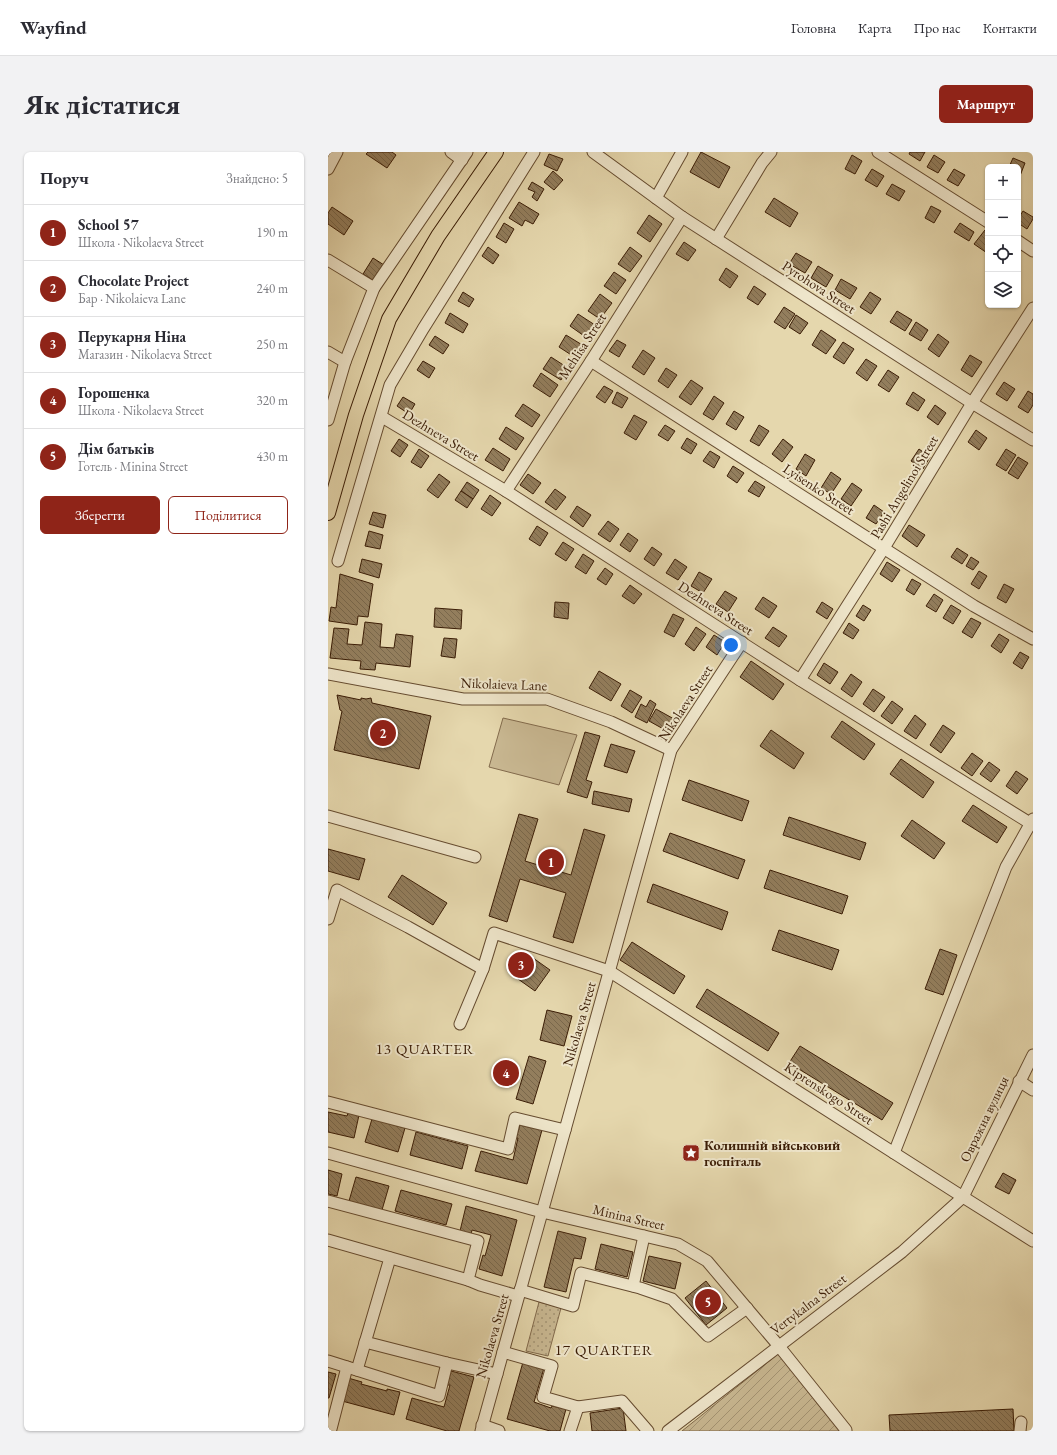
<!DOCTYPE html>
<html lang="uk">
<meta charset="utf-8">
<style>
:root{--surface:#fff;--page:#f2f2f3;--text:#2b2b33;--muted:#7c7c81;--line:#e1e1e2;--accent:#8f2418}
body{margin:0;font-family:"EB Garamond",serif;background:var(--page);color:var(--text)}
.controls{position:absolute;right:12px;top:12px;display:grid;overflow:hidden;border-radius:6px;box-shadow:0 1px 3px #0004}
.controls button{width:36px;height:36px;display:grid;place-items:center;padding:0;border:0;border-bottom:1px solid var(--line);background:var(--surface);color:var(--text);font:20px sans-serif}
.you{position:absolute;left:403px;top:493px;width:14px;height:14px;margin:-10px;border:3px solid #fff;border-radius:50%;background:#1a73e8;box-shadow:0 0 0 6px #1a73e833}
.badge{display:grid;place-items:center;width:26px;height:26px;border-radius:50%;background:var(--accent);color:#fff;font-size:13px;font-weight:700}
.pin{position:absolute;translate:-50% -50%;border:2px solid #fff;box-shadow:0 1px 4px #0006}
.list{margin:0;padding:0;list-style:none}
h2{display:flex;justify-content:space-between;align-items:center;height:52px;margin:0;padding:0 16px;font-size:17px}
h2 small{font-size:13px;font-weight:400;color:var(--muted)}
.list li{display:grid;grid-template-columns:26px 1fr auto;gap:12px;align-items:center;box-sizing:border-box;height:56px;padding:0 16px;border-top:1px solid var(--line)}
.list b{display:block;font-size:15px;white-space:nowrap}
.list p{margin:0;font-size:13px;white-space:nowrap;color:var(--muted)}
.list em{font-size:13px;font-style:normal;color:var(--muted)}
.actions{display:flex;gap:8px;padding:12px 16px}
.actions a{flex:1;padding:9px 0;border:1px solid var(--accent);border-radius:6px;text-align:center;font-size:14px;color:var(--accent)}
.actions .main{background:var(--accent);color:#fff}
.icon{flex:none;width:22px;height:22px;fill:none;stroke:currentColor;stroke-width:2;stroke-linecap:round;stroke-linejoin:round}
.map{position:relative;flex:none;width:705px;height:1279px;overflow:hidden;border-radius:6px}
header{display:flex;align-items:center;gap:24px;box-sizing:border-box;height:56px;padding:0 20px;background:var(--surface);border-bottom:1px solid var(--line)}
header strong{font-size:19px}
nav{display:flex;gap:22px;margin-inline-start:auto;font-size:14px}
.intro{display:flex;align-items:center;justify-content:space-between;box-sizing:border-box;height:96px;padding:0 24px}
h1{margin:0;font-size:28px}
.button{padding:10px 18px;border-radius:6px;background:var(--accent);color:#fff;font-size:14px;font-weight:700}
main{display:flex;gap:24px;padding:0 24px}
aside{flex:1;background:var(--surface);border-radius:6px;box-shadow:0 1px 3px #0004}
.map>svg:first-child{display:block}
.grass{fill:#c8b791;stroke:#826a4c}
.park{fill:url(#park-dots);stroke:#826a4c}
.garden{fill:url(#garden-furrows);stroke:#826a4c}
.building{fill:url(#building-back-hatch);stroke:#3b1d06}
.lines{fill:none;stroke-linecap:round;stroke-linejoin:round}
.minor-casing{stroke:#664c30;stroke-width:13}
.major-casing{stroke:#3b1d06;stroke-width:16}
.minor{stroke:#eee5ca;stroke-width:11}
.major{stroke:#e5d7ad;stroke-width:14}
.labels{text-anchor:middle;stroke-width:4;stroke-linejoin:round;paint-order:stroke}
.street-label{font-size:14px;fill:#3b1d06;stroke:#eee5ca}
.poi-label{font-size:14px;font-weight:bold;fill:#3b1d06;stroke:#eee5ca;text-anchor:start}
.neighbourhood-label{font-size:15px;letter-spacing:1px;fill:#3b1d06;stroke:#eee5ca}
</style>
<header>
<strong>Wayfind</strong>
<nav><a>Головна</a><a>Карта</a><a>Про нас</a><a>Контакти</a></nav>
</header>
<div class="intro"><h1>Як дістатися</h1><a class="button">Маршрут</a></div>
<main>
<aside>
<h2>Поруч<small>Знайдено: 5</small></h2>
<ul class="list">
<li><span class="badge">1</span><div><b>School 57</b><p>Школа · Nikolaeva Street</p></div><em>190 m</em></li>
<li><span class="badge">2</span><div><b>Chocolate Project</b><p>Бар · Nikolaieva Lane</p></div><em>240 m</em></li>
<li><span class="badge">3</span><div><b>Перукарня Ніна</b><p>Магазин · Nikolaeva Street</p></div><em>250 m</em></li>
<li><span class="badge">4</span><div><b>Горошенка</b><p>Школа · Nikolaeva Street</p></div><em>320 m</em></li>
<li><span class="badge">5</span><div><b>Дім батьків</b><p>Готель · Minina Street</p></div><em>430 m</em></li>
</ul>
<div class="actions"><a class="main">Зберегти</a><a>Поділитися</a></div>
</aside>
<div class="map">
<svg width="705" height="1279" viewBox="0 0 705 1279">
<defs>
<pattern id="park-dots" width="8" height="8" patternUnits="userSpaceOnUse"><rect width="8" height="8" fill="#c8b791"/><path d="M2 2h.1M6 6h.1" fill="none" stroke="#a49474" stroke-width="1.8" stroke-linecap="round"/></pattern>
<pattern id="garden-furrows" width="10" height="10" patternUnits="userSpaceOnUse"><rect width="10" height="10" fill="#c8b791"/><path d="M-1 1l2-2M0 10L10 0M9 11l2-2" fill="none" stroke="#a49474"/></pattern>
<pattern id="building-back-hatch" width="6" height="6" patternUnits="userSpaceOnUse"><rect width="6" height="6" fill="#937e5d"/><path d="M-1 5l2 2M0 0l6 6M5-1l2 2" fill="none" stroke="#79674b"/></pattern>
</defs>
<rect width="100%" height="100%" fill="#e5d7ad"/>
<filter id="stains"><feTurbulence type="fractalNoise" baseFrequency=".005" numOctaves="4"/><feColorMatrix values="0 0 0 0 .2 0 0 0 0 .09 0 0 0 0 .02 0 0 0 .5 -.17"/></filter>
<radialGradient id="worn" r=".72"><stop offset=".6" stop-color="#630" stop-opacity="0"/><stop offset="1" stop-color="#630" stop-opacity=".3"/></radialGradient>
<polygon class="grass" points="175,566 249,583 231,633 161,615"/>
<polygon class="park" points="211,1150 233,1156 220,1204 198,1199"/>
<polygon class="garden" points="450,1202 512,1279 354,1279"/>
<g class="building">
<polygon points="40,0 64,0 68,3 59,16 38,2"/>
<polygon points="373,0 402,15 391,36 362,20"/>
<polygon points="582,0 597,0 592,9 581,2"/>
<polygon points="221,2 235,7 229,19 216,13"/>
<polygon points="524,3 534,9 527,22 517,17"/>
<polygon points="606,3 617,10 610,21 599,15"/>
<polygon points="685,6 697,11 690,29 690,15 681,15"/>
<polygon points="544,17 556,24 549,35 537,28"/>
<polygon points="626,17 637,23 630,34 619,28"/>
<polygon points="225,19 235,28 226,38 216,30"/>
<polygon points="204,30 216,37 209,49 204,45 207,40 200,37"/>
<polygon points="564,32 577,39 571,49 558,42"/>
<polygon points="446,46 470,61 462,75 437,60"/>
<polygon points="191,50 211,62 205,72 197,68 194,74 181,66"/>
<polygon points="603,54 613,59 606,71 597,66"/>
<polygon points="4,55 25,69 16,83 0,72 0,61"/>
<polygon points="695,59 705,65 705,67 699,77 690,71 690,67"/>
<polygon points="321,63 334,72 322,90 309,81"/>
<polygon points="176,71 186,77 178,91 168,85"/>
<polygon points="632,71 646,80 641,89 626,80"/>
<polygon points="657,78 660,80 659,101 646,92"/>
<polygon points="356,90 368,98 360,109 348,102"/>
<polygon points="160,95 171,103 165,112 154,104"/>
<polygon points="302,95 314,104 302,120 290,112"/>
<polygon points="468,101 484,110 477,121 461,112"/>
<polygon points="45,106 56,113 46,129 35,122"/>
<polygon points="490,114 505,123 498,135 483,126"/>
<polygon points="398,116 410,124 402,136 391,128"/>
<polygon points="286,120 298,128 288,142 276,134"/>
<polygon points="513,127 529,136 522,147 507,138"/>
<polygon points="426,134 438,142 430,153 419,146"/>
<polygon points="135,140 146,147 141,155 130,149"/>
<polygon points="542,140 553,147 543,162 532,155"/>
<polygon points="272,142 284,151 272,167 260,159"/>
<polygon points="456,155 467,162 457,177 446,170"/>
<polygon points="569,159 584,168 577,179 562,170"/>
<polygon points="122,161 140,172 135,181 117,171"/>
<polygon points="250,162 267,173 259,186 242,174"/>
<polygon points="468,163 480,171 472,182 461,175"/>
<polygon points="588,170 600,178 593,189 581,182"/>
<polygon points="493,178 508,188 498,202 484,193"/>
<polygon points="610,182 621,190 611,205 600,197"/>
<polygon points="238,183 256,194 248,206 231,195"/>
<polygon points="107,184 121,193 115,202 101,193"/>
<polygon points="289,188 298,193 291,205 281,199"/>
<polygon points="515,190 526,197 516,212 505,205"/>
<polygon points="315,198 327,206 316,223 304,215"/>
<polygon points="642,203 654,210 644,225 633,218"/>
<polygon points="223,205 240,216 233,228 215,217"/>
<polygon points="538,207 549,214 539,229 528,221"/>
<polygon points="95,209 107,216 101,226 89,218"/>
<polygon points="338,216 349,223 340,236 330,229"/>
<polygon points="560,218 571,225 561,240 550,233"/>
<polygon points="213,221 230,233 222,245 205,234"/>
<polygon points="363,228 375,236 363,253 351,245"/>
<polygon points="676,230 687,237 679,249 668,242"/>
<polygon points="276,234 285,239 277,251 268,245"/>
<polygon points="700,239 705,242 705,253 700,261 690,255"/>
<polygon points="289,240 300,246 294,256 284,251"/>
<polygon points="585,240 597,248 590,259 578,252"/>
<polygon points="386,244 396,251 385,268 375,262"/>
<polygon points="75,245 87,252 81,262 69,254"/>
<polygon points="195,252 212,263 204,275 187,264"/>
<polygon points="607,253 618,261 610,273 599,265"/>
<polygon points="406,259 416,265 408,278 398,272"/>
<polygon points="306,263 319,270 308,288 296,281"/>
<polygon points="337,273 347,279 340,289 330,283"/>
<polygon points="431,273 441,279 431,294 422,289"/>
<polygon points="178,275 196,286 188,298 171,287"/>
<polygon points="648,278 659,286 651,298 640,290"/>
<polygon points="359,286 369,292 363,302 353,296"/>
<polygon points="71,287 80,293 72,305 63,299"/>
<polygon points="455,287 465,295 454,310 444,302"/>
<polygon points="165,296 182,307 175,319 157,308"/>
<polygon points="91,297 101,304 93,316 83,310"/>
<polygon points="591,297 602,305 595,317 583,309"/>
<polygon points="678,297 688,303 678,319 668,313"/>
<polygon points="382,299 392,305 386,316 375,309"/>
<polygon points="477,302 487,308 478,324 468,317"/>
<polygon points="690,305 700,311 690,327 680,321"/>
<polygon points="405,314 416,321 409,331 399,324"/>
<polygon points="503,320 513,327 503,342 493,336"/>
<polygon points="111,322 122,330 110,346 99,338"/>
<polygon points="200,322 213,331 205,342 192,333"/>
<polygon points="427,329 437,335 431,345 420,339"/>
<polygon points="139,330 151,338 145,347 133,339"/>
<polygon points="524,331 534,338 523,354 513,347"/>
<polygon points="227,337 238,345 228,358 217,350"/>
<polygon points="133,339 145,347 139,356 127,348"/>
<polygon points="162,343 173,351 164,364 153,357"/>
<polygon points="546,353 556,360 548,372 538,366"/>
<polygon points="249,354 263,363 255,375 242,365"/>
<polygon points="45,360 58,363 55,376 41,372"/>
<polygon points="280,369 291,377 282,390 270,382"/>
<polygon points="581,373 597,383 589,395 574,384"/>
<polygon points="209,374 220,381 212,394 201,387"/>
<polygon points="41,379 55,383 52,397 37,394"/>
<polygon points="300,381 310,388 302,400 292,393"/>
<polygon points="235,390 246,397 238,409 227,402"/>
<polygon points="324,395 334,402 326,414 316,407"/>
<polygon points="629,396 640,403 634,412 623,405"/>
<polygon points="255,402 266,409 258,422 247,415"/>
<polygon points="643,405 651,410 645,418 638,414"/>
<polygon points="34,407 54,412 51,426 31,420"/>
<polygon points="347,407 359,415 350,428 338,421"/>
<polygon points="559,410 572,418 564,430 552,422"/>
<polygon points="277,416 285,422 278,433 269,427"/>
<polygon points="651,419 659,424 651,437 643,432"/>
<polygon points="371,420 384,427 375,441 363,434"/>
<polygon points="12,422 45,432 40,465 30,464 29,473 1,469 3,455 8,456"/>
<polygon points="584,427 593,432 586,443 578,438"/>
<polygon points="676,432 686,437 678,451 669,446"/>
<polygon points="302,433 314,442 306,452 294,444"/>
<polygon points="397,439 409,446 400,460 388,452"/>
<polygon points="606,442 615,448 608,460 598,454"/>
<polygon points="435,445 449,454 441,466 427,457"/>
<polygon points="227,450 241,451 240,467 226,465"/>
<polygon points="494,450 505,457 499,467 488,460"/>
<polygon points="535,453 543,458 536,469 528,464"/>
<polygon points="623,453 633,459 625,472 615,466"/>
<polygon points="107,456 134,458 133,477 106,475"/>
<polygon points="345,462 356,467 346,485 336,480"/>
<polygon points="643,466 653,471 644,486 634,480"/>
<polygon points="37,470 54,472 52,495 66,496 68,482 85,484 82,515 48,511 47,518 32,517 33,509 2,506 6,476 21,477 19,492 34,493"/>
<polygon points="521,471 531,478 525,487 515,481"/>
<polygon points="368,475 378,482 366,499 357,492"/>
<polygon points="445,475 459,484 451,495 437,486"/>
<polygon points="671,482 681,488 673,501 663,494"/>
<polygon points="386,483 397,490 389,503 378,495"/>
<polygon points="116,486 129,487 127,506 113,504"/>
<polygon points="692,500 701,505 694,517 685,511"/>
<polygon points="423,509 456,532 445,548 412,525"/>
<polygon points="496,511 510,520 502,532 489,523"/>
<polygon points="271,519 293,532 283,549 261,536"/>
<polygon points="523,522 534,530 524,545 513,537"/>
<polygon points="545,537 557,545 546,560 535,552"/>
<polygon points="302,538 314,545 304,561 293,554"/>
<polygon points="9,543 33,548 33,546 38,547 43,546 44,551 103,564 91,617 6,598 14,559 12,558"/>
<polygon points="322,548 328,552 319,571 307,565 313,552 318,555"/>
<polygon points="564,549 575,557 564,572 553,564"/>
<polygon points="328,557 346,567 339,579 321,569"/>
<polygon points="587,563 598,572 588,587 576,579"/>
<polygon points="514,569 547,592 536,608 503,585"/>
<polygon points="615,573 627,581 613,601 602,593"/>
<polygon points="443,578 476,601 466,617 432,594"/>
<polygon points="257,580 272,584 258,628 264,630 259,646 239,640"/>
<polygon points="283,592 307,599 299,621 276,614"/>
<polygon points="644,601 655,609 644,624 633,616"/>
<polygon points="573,607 606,630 595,646 562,622"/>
<polygon points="661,610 672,618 663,630 652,622"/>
<polygon points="688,619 700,627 689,642 678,634"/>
<polygon points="361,628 421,649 414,669 354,648"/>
<polygon points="266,639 304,647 301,660 264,652"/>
<polygon points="645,653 679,675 669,691 634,669"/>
<polygon points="191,662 210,667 197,709 243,723 256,677 277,683 245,791 225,785 238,741 192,727 179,770 161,764"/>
<polygon points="461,665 538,691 532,708 455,683"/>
<polygon points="584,668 617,691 606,707 573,684"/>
<polygon points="342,681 417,708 410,727 335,699"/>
<polygon points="0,697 37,707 31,728 0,719"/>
<polygon points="442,718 520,744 514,762 436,736"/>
<polygon points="74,723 119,751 105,773 60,745"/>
<polygon points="325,732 400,760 394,778 319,750"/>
<polygon points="451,778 511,798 504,818 444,798"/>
<polygon points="304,790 357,824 346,842 292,808"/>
<polygon points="612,797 629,803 615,843 597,837"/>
<polygon points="198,801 222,818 207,839 183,822"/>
<polygon points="379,837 451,881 440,899 368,855"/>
<polygon points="219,858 244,864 236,894 212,888"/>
<polygon points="472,894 565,951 554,968 461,911"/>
<polygon points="201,904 218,909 205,952 188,947"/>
<polygon points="0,960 19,964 20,961 31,963 26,986 0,980"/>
<polygon points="44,967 77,976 70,1000 37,990"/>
<polygon points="192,973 214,978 199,1032 147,1019 153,999 185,1008 190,986 188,986"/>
<polygon points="88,980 140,994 134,1017 82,1003"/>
<polygon points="0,1018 14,1022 9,1044 0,1042"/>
<polygon points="675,1021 688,1028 681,1042 667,1035"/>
<polygon points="28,1025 61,1034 54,1058 21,1049"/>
<polygon points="73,1038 124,1052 118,1073 67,1059"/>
<polygon points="138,1054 189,1068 174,1124 151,1117 155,1103 157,1104 163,1083 144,1078 143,1082 132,1079"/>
<polygon points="230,1079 258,1086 253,1107 246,1106 238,1140 216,1135"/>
<polygon points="273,1092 305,1100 299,1125 267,1117"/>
<polygon points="321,1104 353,1111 347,1137 315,1129"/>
<polygon points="378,1129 399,1156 378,1173 357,1146"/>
<polygon points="195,1210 216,1216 206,1250 223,1256 224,1254 238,1257 232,1279 222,1279 179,1267"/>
<polygon points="123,1219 146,1225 131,1279 119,1279 78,1267 84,1246 116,1255 122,1233 119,1233"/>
<polygon points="0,1220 8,1222 1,1246 0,1246"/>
<polygon points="20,1226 34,1230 33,1232 59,1239 59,1237 72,1240 66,1263 14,1249"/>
<polygon points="295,1256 298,1279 264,1279 262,1261"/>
<polygon points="685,1257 686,1279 562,1279 561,1263"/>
</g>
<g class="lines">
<defs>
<g id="minor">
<polyline points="123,0 134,8"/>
<polyline points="265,0 354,65 644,251 705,288"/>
<polyline points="550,0 660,70"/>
<polyline points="0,17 9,0"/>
<polyline points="328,46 354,0"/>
<polyline points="388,87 434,11 443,0"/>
<polyline points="690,89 705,99"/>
<polyline points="0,108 46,136"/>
<polyline points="0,200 17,210"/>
<polyline points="263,209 646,454 705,487"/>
<polyline points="54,265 178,339 472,528 705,673"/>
<polyline points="0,268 17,210 46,136 139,0"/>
<polyline points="178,339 263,209 354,65"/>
<polyline points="10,409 62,233 95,177 206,0"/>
<polyline points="0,522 135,547 219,547 283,570 343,598"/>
<polyline points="472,528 556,396 644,251 705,156"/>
<polyline points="0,664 147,705"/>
<polyline points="0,767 9,738 80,775 155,817 166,781 281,819 635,1045 705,1089"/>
<polyline points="132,872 155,817"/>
<polyline points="691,929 705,938"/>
<polyline points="0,950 180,997 187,966 237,978"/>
<polyline points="0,1001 214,1060 350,1092 379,1109 450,1193 518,1278 518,1279"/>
<polyline points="566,1001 678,715 705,667"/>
<polyline points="0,1049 150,1089 140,1128 152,1133 190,1144"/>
<polyline points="0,1088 140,1128"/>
<polyline points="305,1134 316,1084"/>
<polyline points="192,1138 245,1154 253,1121 312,1136 344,1147 380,1184 419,1156"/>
<polyline points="37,1190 119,1211 169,1222"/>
<polyline points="175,1200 224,1214 215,1245 250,1255 242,1279"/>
<polyline points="0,1209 111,1244 119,1211"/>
<polyline points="29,1218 62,1106"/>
<polyline points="250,1255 294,1249 320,1279"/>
<polyline points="154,1273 171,1279"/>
<polyline points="3,1277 19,1215"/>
<polyline points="153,1279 343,598 414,490"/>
<polyline points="340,1279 574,1100 635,1045 705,903"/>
<polyline points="692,1279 693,1270"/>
</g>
<polyline id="major" points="0,361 28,263 61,167 110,84 168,0"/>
</defs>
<use href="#minor" class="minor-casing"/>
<use href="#major" class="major-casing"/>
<use href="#minor" class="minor"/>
<use href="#major" class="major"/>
</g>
<defs>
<symbol id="sight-square" viewBox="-11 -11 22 22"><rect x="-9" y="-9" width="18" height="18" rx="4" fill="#8f2418" stroke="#eee5ca"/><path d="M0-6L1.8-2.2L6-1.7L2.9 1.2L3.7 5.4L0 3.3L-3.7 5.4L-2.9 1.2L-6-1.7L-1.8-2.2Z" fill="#fff"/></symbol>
</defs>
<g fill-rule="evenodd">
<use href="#sight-square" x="353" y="991" width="20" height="20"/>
</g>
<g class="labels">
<g class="street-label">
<text transform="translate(491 135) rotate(33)" y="5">Pyrohova Street</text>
<text transform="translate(254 194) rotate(-57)" y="5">Mehlisa Street</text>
<text transform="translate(113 283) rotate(31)" y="5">Dezhneva Street</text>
<text transform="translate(576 335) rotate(-59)" y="5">Pashi Angelinoi Street</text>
<text transform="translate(491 337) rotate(33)" y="5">Lyisenko Street</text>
<text transform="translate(388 456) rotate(33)" y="5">Dezhneva Street</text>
<text transform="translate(176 532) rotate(2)" y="5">Nikolaieva Lane</text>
<text transform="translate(357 551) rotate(-57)" y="5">Nikolaeva Street</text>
<text transform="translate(251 872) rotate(-74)" y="5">Nikolaeva Street</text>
<text transform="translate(501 941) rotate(33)" y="5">Kiprenskogo Street</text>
<text transform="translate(656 967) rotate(-64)" y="5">Овражна вулиця</text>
<text transform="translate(301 1065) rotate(13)" y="5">Minina Street</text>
<text transform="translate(480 1152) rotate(-37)" y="5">Vertykalna Street</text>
<text transform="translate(164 1184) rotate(-74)" y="5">Nikolaeva Street</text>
</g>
<g class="poi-label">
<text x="376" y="998">Колишній військовий<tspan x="376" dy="16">госпіталь</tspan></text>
</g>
<g class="neighbourhood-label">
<text x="97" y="902">13 QUARTER</text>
<text x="276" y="1203">17 QUARTER</text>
</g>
</g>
<rect width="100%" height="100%" filter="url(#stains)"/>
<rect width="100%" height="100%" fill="url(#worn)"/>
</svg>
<div class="controls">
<button>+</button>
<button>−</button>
<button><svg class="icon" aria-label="locate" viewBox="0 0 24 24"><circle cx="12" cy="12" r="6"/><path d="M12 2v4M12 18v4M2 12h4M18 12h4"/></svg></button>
<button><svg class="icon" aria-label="layers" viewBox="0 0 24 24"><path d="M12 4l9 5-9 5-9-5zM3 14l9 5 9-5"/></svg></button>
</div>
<div class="you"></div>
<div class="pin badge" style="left:223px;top:710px">1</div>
<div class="pin badge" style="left:55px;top:581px">2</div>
<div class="pin badge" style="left:193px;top:813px">3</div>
<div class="pin badge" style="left:178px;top:921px">4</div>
<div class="pin badge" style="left:380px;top:1150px">5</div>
</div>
</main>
